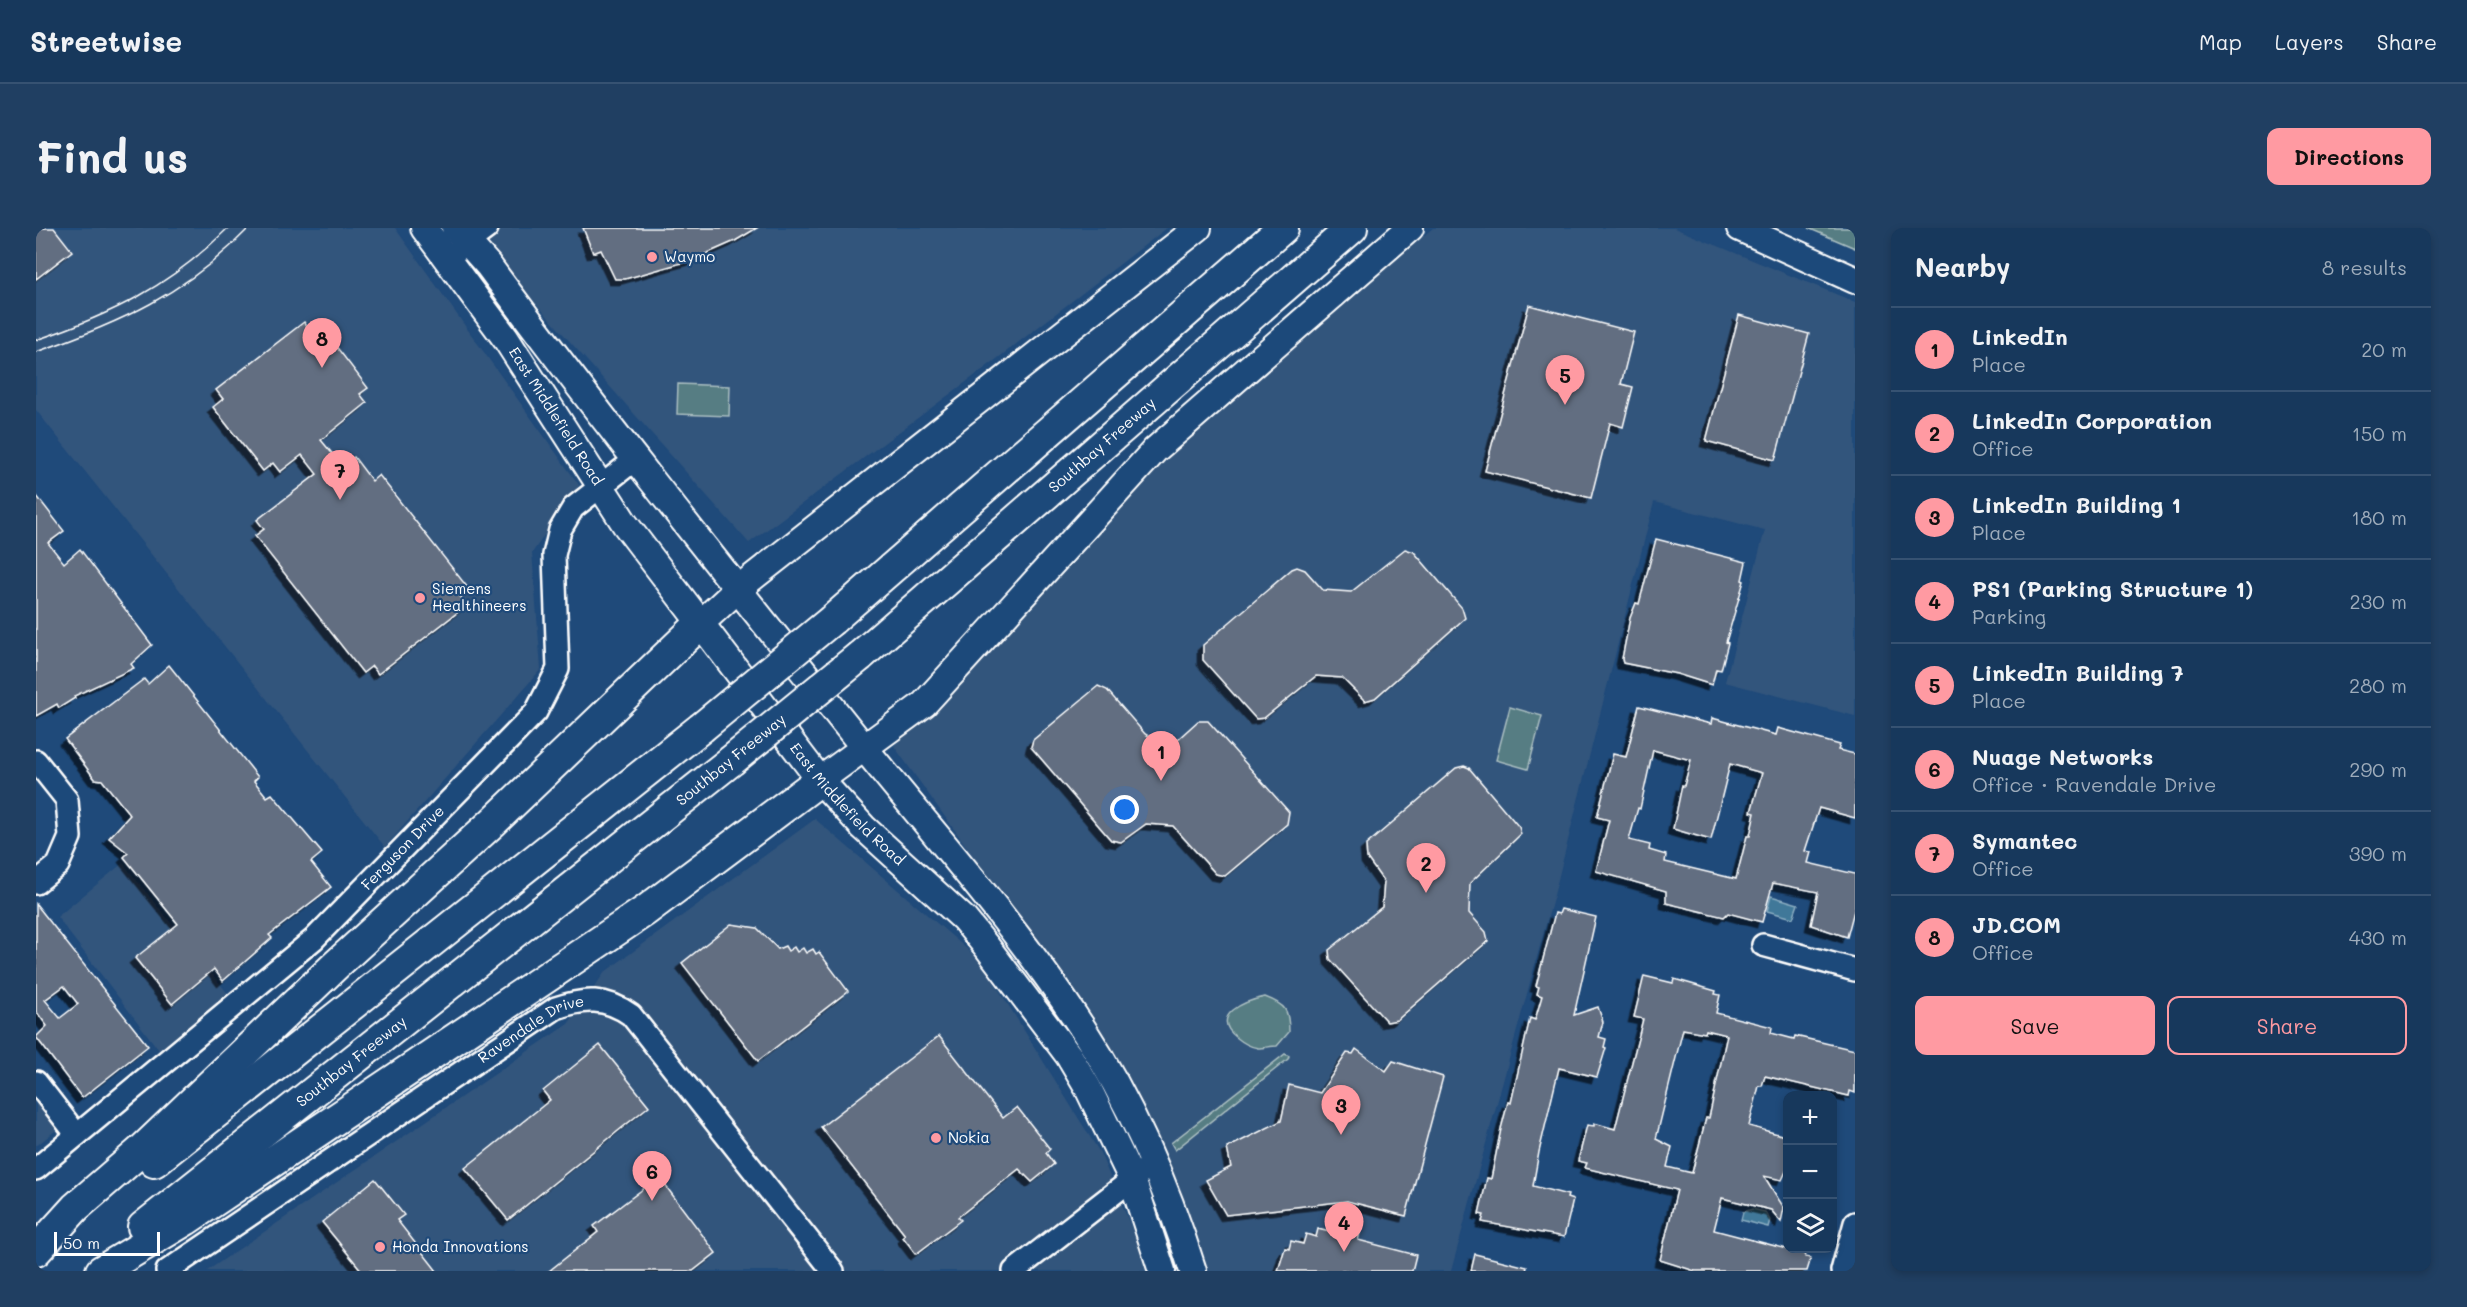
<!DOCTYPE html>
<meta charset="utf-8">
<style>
:root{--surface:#17385c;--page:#203f62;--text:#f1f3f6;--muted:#9eacbb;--line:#365272;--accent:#ff9aa2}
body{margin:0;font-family:Mali,sans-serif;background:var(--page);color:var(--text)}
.controls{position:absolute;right:18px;bottom:18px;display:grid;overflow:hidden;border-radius:12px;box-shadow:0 3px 9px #0003}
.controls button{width:54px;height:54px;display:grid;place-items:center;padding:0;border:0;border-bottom:2px solid var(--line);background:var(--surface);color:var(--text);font:30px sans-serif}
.scale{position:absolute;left:18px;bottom:15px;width:106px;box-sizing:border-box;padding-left:6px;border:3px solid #fff;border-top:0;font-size:16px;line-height:21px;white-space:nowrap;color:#fff;-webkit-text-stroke:4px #1f4a7a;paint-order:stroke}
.you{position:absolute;left:1089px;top:582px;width:21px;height:21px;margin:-15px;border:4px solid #fff;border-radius:50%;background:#1a73e8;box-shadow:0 0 0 9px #1a73e833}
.badge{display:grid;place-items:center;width:39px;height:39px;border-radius:50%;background:var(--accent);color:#111;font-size:20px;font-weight:700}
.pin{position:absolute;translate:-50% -50px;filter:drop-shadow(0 2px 3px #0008)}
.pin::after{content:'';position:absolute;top:32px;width:21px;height:18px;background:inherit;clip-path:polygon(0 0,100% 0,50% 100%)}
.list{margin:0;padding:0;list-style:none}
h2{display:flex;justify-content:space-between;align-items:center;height:78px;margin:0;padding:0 24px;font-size:26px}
h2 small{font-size:20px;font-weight:400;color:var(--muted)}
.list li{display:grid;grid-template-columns:39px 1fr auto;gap:18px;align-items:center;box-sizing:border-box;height:84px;padding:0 24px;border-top:2px solid var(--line)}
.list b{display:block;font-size:22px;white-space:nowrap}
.list p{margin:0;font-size:20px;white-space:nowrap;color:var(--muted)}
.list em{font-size:20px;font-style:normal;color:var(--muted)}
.actions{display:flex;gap:12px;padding:18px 24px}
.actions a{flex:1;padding:14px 0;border:2px solid var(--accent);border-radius:12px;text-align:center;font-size:21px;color:var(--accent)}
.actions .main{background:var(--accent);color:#111}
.icon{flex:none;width:33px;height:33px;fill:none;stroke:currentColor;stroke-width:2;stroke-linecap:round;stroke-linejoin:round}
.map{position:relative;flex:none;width:1819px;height:1043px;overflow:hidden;border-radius:12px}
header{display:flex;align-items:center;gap:36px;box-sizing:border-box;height:84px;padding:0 30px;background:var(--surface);border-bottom:2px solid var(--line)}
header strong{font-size:28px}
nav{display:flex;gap:33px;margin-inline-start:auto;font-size:21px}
.intro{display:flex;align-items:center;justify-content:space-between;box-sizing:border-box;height:144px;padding:0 36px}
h1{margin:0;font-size:42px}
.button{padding:15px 27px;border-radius:12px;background:var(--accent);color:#111;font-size:21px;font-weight:700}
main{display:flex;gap:36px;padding:0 36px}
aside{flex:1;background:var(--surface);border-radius:12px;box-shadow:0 3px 9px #0003}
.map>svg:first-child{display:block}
.built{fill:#33557c}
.green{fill:#567d83;stroke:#aabec1;stroke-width:1.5}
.water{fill:#3f7899;stroke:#8caec2;stroke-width:1.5}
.building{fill:#626e81;stroke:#fff;stroke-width:1.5;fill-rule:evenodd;filter:url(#shadow)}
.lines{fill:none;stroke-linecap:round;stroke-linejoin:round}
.minor-casing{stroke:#fff;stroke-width:26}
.major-casing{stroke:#fff;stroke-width:30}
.highway-casing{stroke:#fff;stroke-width:34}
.minor{stroke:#1f4a7a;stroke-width:21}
.major{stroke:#1f4a7a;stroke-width:26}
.highway{stroke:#1f4a7a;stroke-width:30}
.tram{stroke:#fff;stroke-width:1.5}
.highway-bridge-casing{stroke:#fff;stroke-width:34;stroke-linecap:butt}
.highway-bridge{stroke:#1f4a7a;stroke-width:30}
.poi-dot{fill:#ff9aa2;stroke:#1f4a7a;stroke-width:2}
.labels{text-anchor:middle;stroke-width:4.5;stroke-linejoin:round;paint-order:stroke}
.poi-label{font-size:15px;fill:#fff;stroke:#1f4a7a;text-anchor:start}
.street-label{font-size:15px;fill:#fff;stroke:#1f4a7a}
</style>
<header>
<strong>Streetwise</strong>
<nav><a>Map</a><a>Layers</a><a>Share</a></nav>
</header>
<div class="intro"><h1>Find us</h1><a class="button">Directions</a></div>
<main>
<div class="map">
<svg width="1819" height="1043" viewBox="0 0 1819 1043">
<defs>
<filter id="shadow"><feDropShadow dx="-5.5" dy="5.5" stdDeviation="0" flood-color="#0009"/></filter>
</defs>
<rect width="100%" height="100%" fill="#1f4a7a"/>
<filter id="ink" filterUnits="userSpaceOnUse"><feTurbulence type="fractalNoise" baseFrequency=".0167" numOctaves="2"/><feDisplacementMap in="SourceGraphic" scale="12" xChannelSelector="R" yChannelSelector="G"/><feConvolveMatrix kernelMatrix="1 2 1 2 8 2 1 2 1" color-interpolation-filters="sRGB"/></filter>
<g filter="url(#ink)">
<g class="built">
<polygon points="0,0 359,0 543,257 496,325 505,441 349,619 0,182"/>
<polygon points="442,0 1131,0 949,140 713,315 481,54"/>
<polygon points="1397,0 1638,0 1819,74 1819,488 1689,454 1729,302 1618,274 1518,667 1415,1043 1169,1043 1163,1021 1108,884 1040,771 858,518 1126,228"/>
<polygon points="779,591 945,733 1064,925 1100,1010 1110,1043 171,1043 532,796 569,744"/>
<polygon points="87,635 193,767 123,822 21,689"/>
<polygon points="0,870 24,899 0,918"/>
</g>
<g class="green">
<polygon points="1772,0 1819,0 1819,20"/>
<polygon points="642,156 694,158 693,188 641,186"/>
<polygon points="1474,479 1506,488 1492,541 1460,532"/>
<path d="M 1229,769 C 1250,777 1253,782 1253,804 L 1241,818 C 1235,818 1228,820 1222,820 C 1214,819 1206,814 1200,809 C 1173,787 1209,773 1229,769 Z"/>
<polygon points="1249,826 1253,828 1252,831 1139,922 1135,915"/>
</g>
<g class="water">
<polygon points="1735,668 1762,676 1757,690 1731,683"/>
<polygon points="1716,981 1729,984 1734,992 1732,999 1705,992 1707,984"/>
</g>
<g class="building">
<polygon points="0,0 18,0 36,23 0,51"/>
<polygon points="547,0 721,0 699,13 656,32 589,51 579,51 565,22 557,25"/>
<polygon points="1493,77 1598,104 1585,156 1597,159 1587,199 1574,195 1555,270 1449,243"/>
<polygon points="1703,87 1773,106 1739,232 1670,213"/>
<polygon points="268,94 274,103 283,96 332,160 324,166 331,175 285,212 299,229 302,226 309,236 318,229 336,253 343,247 432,360 423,367 431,377 342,446 336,438 327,445 219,308 228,301 221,292 281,246 266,227 244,244 237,235 227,243 177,179 187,171 180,162"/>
<polygon points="0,267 28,303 12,315 28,335 44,321 116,417 95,436 98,440 38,468 39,470 23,480 21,476 0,488"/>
<polygon points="1620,311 1710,334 1706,352 1708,353 1690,414 1692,415 1685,442 1680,441 1676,457 1641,446 1587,435 1586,431 1594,390 1600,375 1603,376"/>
<polygon points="1369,321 1378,324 1426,380 1429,390 1339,470 1329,473 1306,450 1280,448 1228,490 1220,491 1167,432 1167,417 1256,341 1261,339 1269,342 1287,362 1315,364"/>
<polygon points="133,437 222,549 218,553 231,569 236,566 286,625 275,634 295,659 233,707 236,710 187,753 178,741 136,776 99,730 142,696 88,629 92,625 73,610 94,587 66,552 59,551 29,511 108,451 112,456"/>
<polygon points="1062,458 1071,462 1109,506 1116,510 1142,511 1162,493 1172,493 1253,584 1251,596 1189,648 1180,646 1137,598 1110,596 1085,614 1075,612 995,519 997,512"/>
<path d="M 1603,478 L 1675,496 L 1676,490 L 1740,507 L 1742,500 L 1804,517 L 1802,522 L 1819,526 L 1819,590 L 1783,580 L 1769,623 L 1775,624 L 1772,635 L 1819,646 L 1819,679 L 1811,709 L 1775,697 L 1782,664 L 1737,655 L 1726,694 L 1692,685 L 1688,689 L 1630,675 L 1630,663 L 1560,643 L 1573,592 L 1561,589 L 1577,526 L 1590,529 ZM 1617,522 L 1655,532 L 1648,558 L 1646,557 L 1637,601 L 1675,612 L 1694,536 L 1726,545 L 1715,584 L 1719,585 L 1714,608 L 1711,608 L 1700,651 L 1629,634 L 1630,627 L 1613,622 L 1614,617 L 1593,612 L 1602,580 L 1604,581 Z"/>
<polygon points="1428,538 1433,540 1483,599 1485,606 1434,655 1433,685 1450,704 1452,713 1361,792 1351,794 1294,731 1293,722 1346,679 1348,654 1331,630 1330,617 1420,540"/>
<path d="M 0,676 L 112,818 L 46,870 L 0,809 L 11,798 L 0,783 ZM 28,758 L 42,776 L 24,790 L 9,772 Z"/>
<polygon points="1525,681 1560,689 1538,787 1562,779 1567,794 1563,809 1570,811 1568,819 1570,820 1561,849 1523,840 1503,924 1497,958 1532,967 1531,970 1537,972 1528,1009 1446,994 1448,987 1443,986 1451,950 1455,951 1465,901 1472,874 1475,875 1494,790 1499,792 1506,768 1501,766 1503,759 1500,758 1519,685 1523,686"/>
<polygon points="695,696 721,700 742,721 749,718 752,723 758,719 761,724 767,720 770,725 777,721 780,726 783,724 812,763 722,833 646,735"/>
<path d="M 1608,748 L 1637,755 L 1638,751 L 1680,763 L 1679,766 L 1684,767 L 1680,785 L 1736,799 L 1735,805 L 1758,811 L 1759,808 L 1819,822 L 1819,865 L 1814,863 L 1813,868 L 1729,848 L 1726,858 L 1723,858 L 1713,898 L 1749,908 L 1752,911 L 1752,939 L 1746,952 L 1728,948 L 1748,980 L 1745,994 L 1735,982 L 1686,970 L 1678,1002 L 1770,1026 L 1769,1029 L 1775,1030 L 1771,1043 L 1659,1043 L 1624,1032 L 1641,962 L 1549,940 L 1551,935 L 1542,933 L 1551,897 L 1558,898 L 1558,895 L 1579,901 L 1607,791 L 1598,789 ZM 1647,801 L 1669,805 L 1670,802 L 1691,807 L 1673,890 L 1670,890 L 1656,945 L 1631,939 L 1636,919 L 1620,911 Z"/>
<polygon points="903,808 967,890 981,879 1014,921 1010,925 1018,936 996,954 983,941 922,989 925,992 880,1026 867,1009 869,1007 785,899"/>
<polygon points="564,817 613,878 472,992 429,940 514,872 507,863"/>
<polygon points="1320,821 1350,843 1357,833 1407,849 1370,988 1311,973 1190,987 1170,952 1195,939 1191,920 1245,893 1253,857 1284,865 1311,825 1317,826"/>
<polygon points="623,949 680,1025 657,1043 513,1043 562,1004 558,998"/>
<polygon points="339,951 368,987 361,992 401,1043 326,1043 286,994"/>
<polygon points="1303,999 1324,1005 1322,1012 1380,1027 1376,1043 1242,1043 1249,1020 1253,1021 1255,1013 1267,1016 1270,1006 1280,1009 1282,1001 1301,1006"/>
<polygon points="1439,1026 1491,1039 1490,1043 1435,1043"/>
</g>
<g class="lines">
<defs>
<g id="minor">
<polyline points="411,30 451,0"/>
<polyline points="0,533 31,572 34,609 22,637 0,655"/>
<polyline points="1727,717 1819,742"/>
<polyline points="0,854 41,907"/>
<path id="s1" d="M 0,941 L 278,711 L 500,484 L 522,441 L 518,327 L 524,302 L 537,280 L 601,230"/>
<path id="s2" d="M 131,1043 L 520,780 C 548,770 570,769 595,787 L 797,1043"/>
<polyline points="978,1043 1108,942"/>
<polyline points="1806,1043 1819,995"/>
</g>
<g id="major">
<path id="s3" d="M 388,0 L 470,111 L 589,296 L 784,552 L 827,599 L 928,691 L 951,719 L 1033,828 L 1052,860 L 1096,951 L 1126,1043"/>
<path d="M 419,0 L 452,37 C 572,200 700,359 826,517 C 901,610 982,700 1047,801 C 1095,875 1131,959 1157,1043"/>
<polyline points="1704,0 1819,52"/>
<polyline points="665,395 703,360 1162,0"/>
<polyline points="784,552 888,476 1119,222 1374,0"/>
</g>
<g id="highway">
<polyline points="796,392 1247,0"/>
<path id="s4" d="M 824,428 L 1316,0"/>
<polyline points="118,934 665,500"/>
<path id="s5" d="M 107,999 L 695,533"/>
<polyline points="0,1023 40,979 107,921 300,737 456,595 665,395"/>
<polyline points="65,1043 150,992 609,683 784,552"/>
</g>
</defs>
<use href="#minor" class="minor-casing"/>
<use href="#major" class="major-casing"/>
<use href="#highway" class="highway-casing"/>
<use href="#minor" class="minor"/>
<use href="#major" class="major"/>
<use href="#highway" class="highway"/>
<g class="tram">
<path d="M 0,112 C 77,86 134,58 192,0"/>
<path d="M 0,124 C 84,95 151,65 213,0"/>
</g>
<defs>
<g id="highway-bridge">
<polyline points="665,500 796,392"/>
<polyline points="695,533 824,428"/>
</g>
</defs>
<use href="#highway-bridge" class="highway-bridge-casing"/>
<use href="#highway-bridge" class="highway-bridge"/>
</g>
</g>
<g class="poi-dot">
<circle cx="616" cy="29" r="6"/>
<circle cx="384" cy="370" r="6"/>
<circle cx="900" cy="910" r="6"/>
<circle cx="344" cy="1019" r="6"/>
</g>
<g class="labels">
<g class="poi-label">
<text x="628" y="34">Waymo</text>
<text x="396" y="366">Siemens<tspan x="396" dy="17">Healthineers</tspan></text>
<text x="912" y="915">Nokia</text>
<text x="356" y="1024">Honda Innovations</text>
</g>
<g class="street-label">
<text dy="5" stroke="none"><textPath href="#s3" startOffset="230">East Middlefield Road</textPath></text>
<text dy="5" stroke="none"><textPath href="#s4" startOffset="321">Southbay Freeway</textPath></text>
<text transform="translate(695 532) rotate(-39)" y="5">Southbay Freeway</text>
<text dy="5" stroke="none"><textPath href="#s3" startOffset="716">East Middlefield Road</textPath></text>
<text dy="5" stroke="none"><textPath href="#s1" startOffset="488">Ferguson Drive</textPath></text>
<text dy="5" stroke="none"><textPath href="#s2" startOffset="438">Ravendale Drive</textPath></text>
<text dy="5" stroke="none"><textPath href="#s5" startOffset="266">Southbay Freeway</textPath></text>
</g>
</g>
</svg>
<div class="controls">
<button>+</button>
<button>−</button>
<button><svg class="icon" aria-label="layers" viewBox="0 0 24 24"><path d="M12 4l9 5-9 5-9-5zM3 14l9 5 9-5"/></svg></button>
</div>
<div class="scale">50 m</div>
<div class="you"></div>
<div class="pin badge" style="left:1125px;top:553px">1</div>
<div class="pin badge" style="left:1390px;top:665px">2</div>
<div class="pin badge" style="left:1305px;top:907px">3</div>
<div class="pin badge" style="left:1308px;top:1024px">4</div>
<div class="pin badge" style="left:1529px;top:177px">5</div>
<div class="pin badge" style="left:616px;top:973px">6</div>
<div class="pin badge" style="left:304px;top:272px">7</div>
<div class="pin badge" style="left:286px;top:140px">8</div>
</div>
<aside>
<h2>Nearby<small>8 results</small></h2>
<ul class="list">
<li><span class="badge">1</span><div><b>LinkedIn</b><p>Place</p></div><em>20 m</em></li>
<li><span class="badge">2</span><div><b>LinkedIn Corporation</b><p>Office</p></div><em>150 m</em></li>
<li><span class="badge">3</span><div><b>LinkedIn Building 1</b><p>Place</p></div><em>180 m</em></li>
<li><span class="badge">4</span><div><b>PS1 (Parking Structure 1)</b><p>Parking</p></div><em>230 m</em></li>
<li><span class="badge">5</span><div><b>LinkedIn Building 7</b><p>Place</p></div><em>280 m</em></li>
<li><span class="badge">6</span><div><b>Nuage Networks</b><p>Office · Ravendale Drive</p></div><em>290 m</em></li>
<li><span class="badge">7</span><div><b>Symantec</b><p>Office</p></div><em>390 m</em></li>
<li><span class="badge">8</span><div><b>JD.COM</b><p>Office</p></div><em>430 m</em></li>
</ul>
<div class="actions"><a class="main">Save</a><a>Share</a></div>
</aside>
</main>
